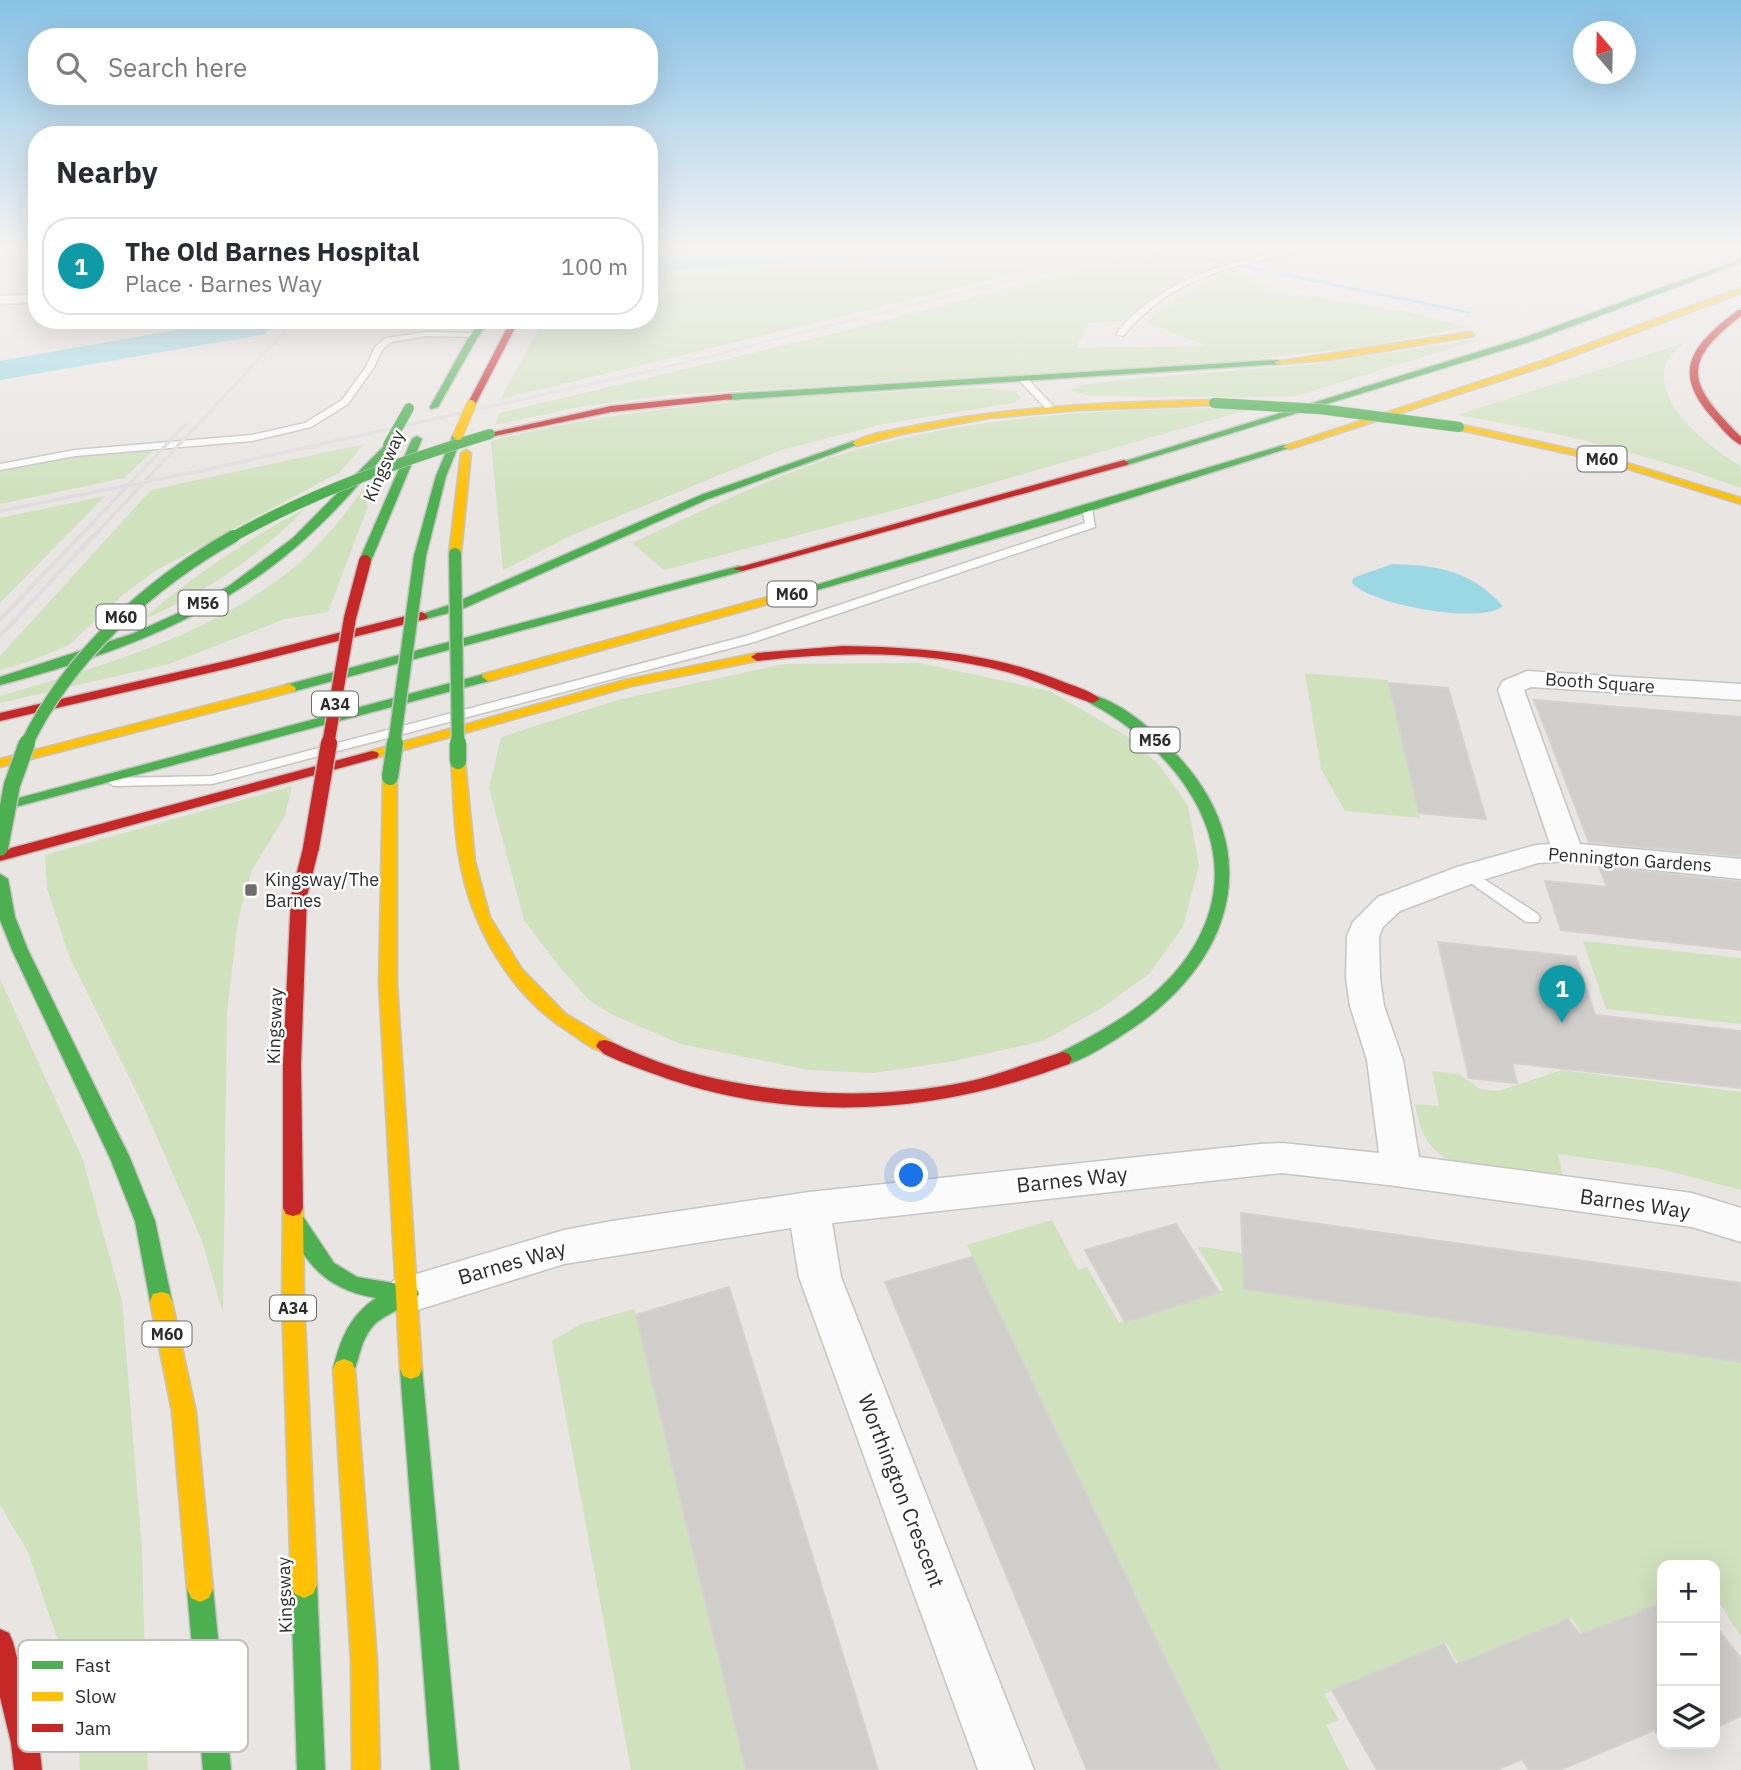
<!DOCTYPE html>
<meta charset="utf-8">
<style>
:root{--surface:#fff;--page:#f2f2f3;--text:#2b2b33;--muted:#7c7c81;--line:#e1e1e2;--accent:#db2777}
body{margin:0;font-family:"IBM Plex Sans",sans-serif;background:var(--page);color:var(--text)}
.controls{position:absolute;right:21px;bottom:21px;display:grid;overflow:hidden;border-radius:14px;box-shadow:0 7px 28px #0002}
.controls button{width:63px;height:63px;display:grid;place-items:center;padding:0;border:0;border-bottom:2px solid var(--line);background:var(--surface);color:var(--text);font:35px sans-serif}
.compass{position:absolute;left:1573px;top:21px;width:63px;height:63px;border-radius:50%;background:var(--surface);box-shadow:0 7px 28px #0002;rotate:340deg}
.you{position:absolute;left:912px;top:1176px;width:24px;height:24px;margin:-18px;border:5px solid #fff;border-radius:50%;background:#1a73e8;box-shadow:0 0 0 10px #1a73e833}
.badge{display:grid;place-items:center;width:46px;height:46px;border-radius:50%;background:var(--accent);color:#fff;font-size:23px;font-weight:700}
.pin{position:absolute;translate:-50% -58px;filter:drop-shadow(0 2px 4px #0008)}
.pin::after{content:'';position:absolute;top:37px;width:24px;height:21px;background:inherit;clip-path:polygon(0 0,100% 0,50% 100%)}
.list{margin:0;padding:0;list-style:none}
h2{display:flex;justify-content:space-between;align-items:center;height:91px;margin:0;padding:0 28px;font-size:30px}
h2 small{font-size:23px;font-weight:400;color:var(--muted)}
.list li{display:grid;grid-template-columns:46px 1fr auto;gap:21px;align-items:center;box-sizing:border-box;height:98px;margin:0 14px 14px;padding:0 14px;border:2px solid var(--line);border-radius:28px}
.list b{display:block;font-size:26px;white-space:nowrap}
.list p{margin:0;font-size:23px;white-space:nowrap;color:var(--muted)}
.list em{font-size:23px;font-style:normal;color:var(--muted)}
.icon{flex:none;width:38px;height:38px;fill:none;stroke:currentColor;stroke-width:2;stroke-linecap:round;stroke-linejoin:round}
.map{position:relative;flex:none;width:1741px;height:1770px;overflow:hidden}
.search{position:absolute;background:var(--surface);box-shadow:0 7px 28px #0002;left:28px;top:28px;width:630px;height:77px;display:flex;align-items:center;gap:18px;box-sizing:border-box;padding:0 24px;border-radius:28px;color:var(--muted);font-size:26px}
.panel{position:absolute;background:var(--surface);box-shadow:0 7px 28px #0002;left:28px;top:126px;width:630px;height:203px;border-radius:28px}
.map>svg:first-child{display:block}
.green{fill:#d0e1be}
.water{fill:#9cd8e4}
.pier{fill:#e9e5e2}
.lines{fill:none;stroke-linecap:round;stroke-linejoin:round}
.stream{fill:#9cd8e4;fill-rule:evenodd}
.building{fill:#d0cecb;stroke:#d4d1ce;stroke-width:2}
.lane-casing{stroke:#c5c4c4;stroke-width:3}
.street-casing{stroke:#c5c4c4;stroke-width:3}
.fast-casing{stroke:#c5c3c2;stroke-width:3}
.slow-casing{stroke:#c5c3c2;stroke-width:3}
.jam-casing{stroke:#c5c3c2;stroke-width:3}
.lane{fill:#fcfbfb;fill-rule:evenodd}
.street{fill:#fcfbfb;fill-rule:evenodd}
.fast{fill:#4caf50;fill-rule:evenodd}
.slow{fill:#ffc107;fill-rule:evenodd}
.jam{fill:#c62828;fill-rule:evenodd}
.rail-far2{stroke:#dededf;stroke-width:2.5}
.rail-far1{stroke:#dededf;stroke-width:3.5}
.rail{stroke:#dededf;stroke-width:4.5}
.fast-bridge-far2-casing{stroke:#c5c3c2;stroke-width:11;stroke-linecap:butt}
.fast-bridge-far1-casing{stroke:#c5c3c2;stroke-width:15;stroke-linecap:butt}
.fast-bridge-casing{stroke:#c5c3c2;stroke-width:19;stroke-linecap:butt}
.slow-bridge-casing{stroke:#c5c3c2;stroke-width:11;stroke-linecap:butt}
.jam-bridge-far1-casing{stroke:#c5c3c2;stroke-width:15;stroke-linecap:butt}
.jam-bridge-casing{stroke:#c5c3c2;stroke-width:19;stroke-linecap:butt}
.fast-bridge-far2{stroke:#4caf50;stroke-width:10}
.fast-bridge-far1{stroke:#4caf50;stroke-width:12}
.fast-bridge{stroke:#4caf50;stroke-width:16}
.slow-bridge{stroke:#ffc107;stroke-width:10}
.jam-bridge-far1{stroke:#c62828;stroke-width:12}
.jam-bridge{stroke:#c62828;stroke-width:16}
.poi-dot{fill:#6e6d6c;stroke:#fff;stroke-width:2.5}
.labels{text-anchor:middle;stroke-width:5;stroke-linejoin:round;paint-order:stroke}
.shield{fill:#fff;stroke:#6b6b6b;stroke-width:2}
.shield-label{font-size:16px;font-weight:bold;fill:#2c2c2c}
.street-label{font-size:18px;fill:#2c2c2c;stroke:#fff}
.poi-label{font-size:18px;fill:#2c2c2c;stroke:#fff;text-anchor:start}
.near-street-label{font-size:21px;fill:#2c2c2c;stroke:#fff}
.key{fill:#fff;stroke:#c0c0c0;stroke-width:2}
.key-label{font-size:19px;fill:#2c2c2c}
</style>
<div class="map">
<svg width="1741" height="1770" viewBox="0 0 1741 1770">
<rect width="100%" height="100%" fill="#e9e5e2"/>
<g class="green">
<polygon points="649,246 770,246 649,255"/>
<polygon points="999,246 1057,246 1103,253 501,399 543,320 649,320 649,272 848,259 948,260"/>
<path d="M 1133,256 L 1180,266 L 1223,267 L 1194,274 L 1173,284 L 1122,321 L 1089,323 L 1076,348 L 1206,346 L 1146,322 C 1173,301 1200,282 1231,270 L 1274,291 L 1403,311 L 1467,327 L 1369,346 L 1231,362 L 668,395 L 579,407 L 495,425 L 500,413 L 836,333 Z"/>
<polygon points="1485,338 1292,397 1090,396 1070,390 1080,385 1132,379 1315,364"/>
<path d="M 1684,343 C 1678,349 1669,355 1666,363 C 1652,404 1710,448 1741,466 L 1741,488 C 1649,454 1554,431 1457,415 Z"/>
<path d="M 982,388 L 1016,391 L 1021,398 L 1013,403 L 884,424 L 781,450 L 570,536 L 503,570 L 491,441 C 651,400 818,395 982,388 Z"/>
<path d="M 1205,408 L 1247,410 L 918,504 L 664,570 L 632,543 C 704,510 777,474 853,451 C 967,418 1086,410 1205,408 Z"/>
<polygon points="364,444 340,472 155,571 124,594 69,645 28,662 0,670 0,656 151,490"/>
<polygon points="155,449 124,478 0,504 0,470 73,456"/>
<path d="M 366,485 L 367,509 L 328,612 L 285,619 L 169,664 L 0,703 L 0,696 C 101,666 209,636 292,569 C 321,546 345,514 366,485 Z"/>
<polygon points="105,496 102,499 0,603 0,518"/>
<path d="M 306,508 C 258,557 205,593 142,620 C 193,575 247,540 306,508 Z"/>
<polygon points="920,663 1050,691 1125,735 1160,766 1188,806 1199,865 1183,927 1149,974 1100,1009 1043,1041 954,1061 873,1073 809,1070 681,1044 613,1015 589,1000 557,964 524,920 489,788 501,737 618,700 784,664"/>
<polygon points="1305,673 1388,680 1420,818 1345,811 1321,769"/>
<polygon points="292,786 285,816 252,870 238,920 227,1012 223,1313 202,1241 143,1105 69,956 47,888 45,855"/>
<polygon points="1583,941 1741,958 1741,1024 1606,1009"/>
<polygon points="0,979 83,1160 122,1301 142,1550 148,1770 80,1770 77,1697 28,1552 0,1505"/>
<path d="M 1562,1070 L 1741,1092 L 1741,1190 L 1657,1168 L 1558,1154 L 1563,1177 C 1540,1174 1461,1168 1446,1158 C 1425,1146 1419,1125 1415,1104 L 1439,1106 L 1432,1071 L 1459,1074 L 1480,1089 L 1499,1091 Z"/>
<polygon points="1052,1220 1078,1270 1087,1267 1119,1323 1224,1290 1197,1246 1242,1253 1244,1289 1741,1362 1741,1637 1715,1596 1715,1565 1662,1565 1662,1603 1583,1635 1571,1618 1459,1664 1446,1643 1324,1694 1339,1720 1326,1725 1349,1770 1220,1770 967,1245"/>
<polygon points="634,1309 636,1315 746,1770 631,1770 552,1341 581,1324"/>
</g>
<g class="water">
<polygon points="770,246 998,246 948,260 848,259 649,272 649,255"/>
<polygon points="232,320 347,320 0,380 0,361"/>
<path d="M 1392,564 C 1438,565 1471,571 1503,606 C 1482,625 1371,605 1352,583 L 1353,578 Z"/>
</g>
<polygon class="pier" points="279,320 305,320 292,334 259,340"/>
<g class="lines">
<g class="stream">
<polygon points="1076,246 1107,248 1104,250"/>
<polygon points="1137,251 1218,259 1472,312 1469,314 1218,263 1135,254"/>
</g>
</g>
<g class="building">
<polygon points="1389,683 1448,688 1486,819 1419,813"/>
<polygon points="1534,700 1741,717 1741,856 1589,842"/>
<polygon points="1599,867 1741,882 1741,950 1561,930 1545,881 1607,887"/>
<polygon points="1438,942 1576,957 1595,1015 1741,1031 1741,1088 1512,1063 1517,1083 1469,1078"/>
<polygon points="1241,1213 1741,1283 1741,1362 1244,1289"/>
<polygon points="1176,1224 1219,1292 1125,1322 1085,1250"/>
<polygon points="972,1257 1158,1643 1220,1770 1087,1770 885,1282"/>
<polygon points="729,1287 855,1694 878,1770 746,1770 636,1315"/>
<polygon points="1662,1603 1662,1741 1654,1730 1560,1770 1529,1770 1522,1759 1497,1770 1377,1770 1332,1690 1444,1644 1456,1665 1568,1619 1580,1635"/>
<polygon points="1715,1625 1741,1659 1741,1716 1715,1728"/>
</g>
<g class="lines">
<defs>
<g id="lane">
<path d="M 1306,246 L 1318,246 C 1302,254 1279,255 1261,260 C 1205,273 1161,290 1123,336 L 1116,334 C 1163,275 1235,261 1306,246 Z"/>
<polygon points="427,332 475,333 479,335 475,337 427,336 391,342 382,350 374,367 348,404 311,427 252,441 75,456 0,470 0,464 75,450 252,435 305,423 342,400 366,367 375,347 386,338"/>
<polygon points="1020,377 1026,377 1054,407 1054,411 1048,411 1020,381"/>
<polygon points="1087,506 1092,509 1095,527 754,642 212,784 114,786 107,782 114,778 212,776 746,636 1085,523 1082,509"/>
<polygon points="1468,869 1538,914 1540,918 1538,922 1526,922 1462,877 1460,874 1462,871"/>
</g>
<g id="street">
<rect x="0" y="248" width="37" height="8"/>
<polygon points="37,294 37,302 0,304 0,296"/>
<polygon points="1527,671 1741,684 1741,700 1531,687 1524,690 1580,844 1741,859 1741,879 1568,861 1538,863 1479,881 1400,911 1383,927 1379,936 1380,978 1384,1006 1403,1060 1419,1157 1692,1193 1741,1208 1741,1242 1692,1227 1396,1186 1282,1173 832,1223 841,1277 1034,1770 978,1770 799,1277 791,1228 564,1264 408,1313 393,1307 386,1294 393,1281 564,1230 612,1221 809,1192 1260,1144 1282,1143 1379,1153 1367,1060 1350,1006 1346,978 1347,936 1353,922 1378,897 1457,867 1536,845 1550,844 1498,690 1503,681"/>
</g>
<g id="fast">
<polygon points="1741,259 1741,263 1529,342 1127,465 1119,463 1523,338"/>
<polygon points="482,320 490,320 477,338 438,407 431,409 430,407 469,337"/>
<polygon points="1278,360 1282,362 1281,364 729,400 725,397 729,394"/>
<polygon points="458,432 463,435 446,476 426,556 416,558 414,556 436,476 453,435"/>
<polygon points="417,436 422,439 371,561 361,563 359,561 412,439"/>
<polygon points="854,441 862,443 708,499 460,610 422,620 416,616 452,604 701,495"/>
<path d="M 388,442 L 391,443 L 391,447 C 354,491 314,536 267,570 C 189,627 93,661 0,685 L 0,677 L 132,634 L 198,604 L 229,586 L 293,538 Z"/>
<polygon points="1284,445 1292,447 1067,518 779,601 771,601 769,599"/>
<polygon points="739,566 743,567 743,571 295,691 290,692 284,688 285,685"/>
<polygon points="488,673 494,677 493,680 0,811 0,803"/>
<path d="M 1093,695 C 1124,704 1153,730 1175,753 C 1266,848 1236,958 1133,1028 C 1112,1042 1088,1058 1063,1066 L 1057,1064 L 1054,1059 L 1057,1054 C 1108,1029 1162,998 1193,948 C 1254,848 1177,748 1088,702 L 1086,699 Z"/>
<polygon points="0,874 8,879 15,917 28,950 130,1158 155,1221 172,1301 169,1308 161,1310 153,1308 150,1301 135,1221 110,1158 12,950 0,920"/>
<path d="M 293,1210 L 300,1212 L 334,1263 L 357,1277 L 416,1287 L 419,1294 C 413,1306 385,1313 374,1325 C 360,1340 360,1359 352,1376 L 344,1379 L 336,1376 L 333,1369 C 340,1340 350,1315 376,1298 C 324,1289 306,1264 283,1218 L 286,1212 Z"/>
<polygon points="411,1359 419,1362 422,1369 459,1770 431,1770 400,1369 403,1362"/>
<polygon points="304,1572 313,1576 317,1585 325,1770 297,1770 291,1585 295,1576"/>
<polygon points="200,1576 209,1580 213,1589 231,1770 203,1770 187,1589 191,1580"/>
</g>
<g id="slow">
<polygon points="1741,288 1741,293 1548,365 1290,449 1282,447 1542,361"/>
<polygon points="1471,332 1474,336 1328,360 1278,364 1274,362"/>
<path d="M 1214,400 L 1218,403 L 1217,405 L 1079,410 L 989,418 L 902,434 L 857,446 L 852,443 C 868,433 895,430 914,426 C 1013,406 1113,402 1214,400 Z"/>
<polygon points="1459,424 1611,458 1741,498 1741,504 1606,462 1456,429 1456,425"/>
<polygon points="466,450 471,453 461,554 455,557 449,554 461,453"/>
<polygon points="775,595 779,597 779,601 493,680 488,681 482,677 483,674"/>
<polygon points="757,653 761,654 761,660 632,686 372,759 365,755 367,752 625,680"/>
<polygon points="290,684 296,688 295,691 0,767 0,759"/>
<path d="M 458,757 L 465,761 L 475,861 L 490,917 L 522,969 L 566,1014 L 611,1041 L 614,1046 L 611,1051 C 597,1055 581,1040 569,1032 C 511,996 472,928 460,862 C 453,829 454,794 451,761 Z"/>
<polygon points="390,773 397,777 397,983 422,1369 419,1376 411,1379 403,1376 400,1369 379,983 383,777"/>
<polygon points="293,1200 300,1202 303,1208 304,1298 317,1585 313,1594 304,1598 295,1594 291,1585 282,1298 283,1208 286,1202"/>
<polygon points="161,1292 169,1294 172,1301 196,1412 213,1589 209,1598 200,1602 191,1598 187,1589 172,1412 150,1301 153,1294"/>
<polygon points="344,1359 352,1362 355,1369 377,1661 380,1770 352,1770 351,1661 333,1369 336,1362"/>
</g>
<g id="jam">
<path d="M 1738,310 L 1741,310 L 1741,316 C 1678,364 1690,385 1741,437 L 1741,445 C 1729,439 1719,425 1710,415 C 1669,367 1697,342 1738,310 Z"/>
<polygon points="511,320 519,320 475,405 468,407 467,405"/>
<polygon points="729,394 732,395 732,399 611,412 490,437 485,434 611,406"/>
<polygon points="1124,460 1129,463 1127,465 743,571 733,569"/>
<polygon points="422,612 428,616 426,619 230,668 0,721 0,713 230,660"/>
<path d="M 843,646 C 918,647 995,653 1066,683 C 1077,687 1091,691 1100,699 L 1093,703 C 1064,695 1037,680 1007,672 C 925,650 841,651 757,661 L 751,657 L 757,653 Z"/>
<polygon points="372,751 377,752 379,755 377,758 0,861 0,851"/>
<polygon points="311,843 319,848 307,896 301,1064 303,1208 300,1214 293,1216 286,1214 283,1208 283,1064 291,896 303,848"/>
<path d="M 605,1040 C 614,1042 621,1047 629,1050 C 652,1060 676,1069 700,1075 C 786,1096 879,1100 966,1082 C 999,1075 1030,1062 1063,1052 L 1069,1054 L 1072,1059 L 1069,1064 C 939,1113 802,1124 668,1079 C 647,1071 624,1064 604,1054 L 596,1046 L 599,1041 Z"/>
<polygon points="0,1629 9,1633 13,1642 39,1743 42,1770 14,1770 11,1743 0,1697"/>
</g>
</defs>
<use href="#lane" class="lane-casing"/>
<use href="#street" class="street-casing"/>
<use href="#fast" class="fast-casing"/>
<use href="#slow" class="slow-casing"/>
<use href="#jam" class="jam-casing"/>
<use href="#lane" class="lane"/>
<use href="#street" class="street"/>
<use href="#fast" class="fast"/>
<use href="#slow" class="slow"/>
<use href="#jam" class="jam"/>
<g class="rail-far2">
<polyline points="244,375 296,320"/>
<polyline points="634,375 1146,246"/>
</g>
<g class="rail-far1">
<polyline points="0,511 209,469 641,373"/>
<polyline points="78,538 185,425"/>
<polyline points="92,538 246,373"/>
</g>
<g class="rail">
<polyline points="0,620 80,536"/>
<polyline points="0,636 93,536"/>
</g>
<defs>
<g id="fast-bridge-far2">
<polyline points="1214,403 1320,409 1459,427"/>
<polyline points="388,445 409,408"/>
<path d="M 231,538 C 313,492 400,461 490,434"/>
</g>
<g id="fast-bridge-far1">
<polyline points="455,554 458,745"/>
<path d="M 26,745 C 68,657 150,583 234,536"/>
<polyline points="394,745 420,556"/>
</g>
<g id="fast-bridge">
<polyline points="458,743 458,761"/>
<polyline points="390,777 395,743"/>
<polyline points="0,848 12,785 27,743"/>
</g>
<polyline id="slow-bridge" points="458,435 471,405"/>
<polyline id="jam-bridge-far1" points="328,745 350,618 365,561"/>
<polyline id="jam-bridge" points="311,848 329,743"/>
</defs>
<use href="#fast-bridge-far2" class="fast-bridge-far2-casing"/>
<use href="#fast-bridge-far1" class="fast-bridge-far1-casing"/>
<use href="#fast-bridge" class="fast-bridge-casing"/>
<use href="#slow-bridge" class="slow-bridge-casing"/>
<use href="#jam-bridge-far1" class="jam-bridge-far1-casing"/>
<use href="#jam-bridge" class="jam-bridge-casing"/>
<use href="#fast-bridge-far2" class="fast-bridge-far2"/>
<use href="#fast-bridge-far1" class="fast-bridge-far1"/>
<use href="#fast-bridge" class="fast-bridge"/>
<use href="#slow-bridge" class="slow-bridge"/>
<use href="#jam-bridge-far1" class="jam-bridge-far1"/>
<use href="#jam-bridge" class="jam-bridge"/>
</g>
<linearGradient id="sky" x2="0" y2="1"><stop stop-color="#89c2e6"/><stop offset="0.5" stop-color="#f5f3f2"/><stop offset="1" stop-color="#f5f3f2" stop-opacity="0"/></linearGradient>
<rect width="1741" height="494" fill="url(#sky)"/>
<rect class="poi-dot" x="244" y="883" width="14" height="14" rx="3.5"/>
<g class="labels">
<g class="shield">
<rect x="1577.5" y="446.5" width="49" height="25" rx="5"/>
<rect x="767.5" y="581.5" width="49" height="25" rx="5"/>
<rect x="178.5" y="590.5" width="49" height="25" rx="5"/>
<rect x="96.5" y="604.5" width="49" height="25" rx="5"/>
<rect x="312" y="691.5" width="46" height="25" rx="5"/>
<rect x="1130.5" y="727.5" width="49" height="25" rx="5"/>
<rect x="270" y="1295.5" width="46" height="25" rx="5"/>
<rect x="142.5" y="1321.5" width="49" height="25" rx="5"/>
</g>
<g class="shield-label">
<text x="1602" y="465">M60</text>
<text x="792" y="600">M60</text>
<text x="203" y="609">M56</text>
<text x="121" y="623">M60</text>
<text x="335" y="710">A34</text>
<text x="1155" y="746">M56</text>
<text x="293" y="1314">A34</text>
<text x="167" y="1340">M60</text>
</g>
<g class="street-label">
<text transform="translate(384 466) rotate(-66)" y="6">Kingsway</text>
<text transform="translate(1600 683) rotate(4)" y="6">Booth Square</text>
<text transform="translate(1630 860) rotate(4)" y="6">Pennington Gardens</text>
<text transform="translate(275 1026) rotate(-88)" y="6">Kingsway</text>
<text transform="translate(285 1595) rotate(-92)" y="6">Kingsway</text>
</g>
<g class="poi-label">
<text x="265" y="886">Kingsway/The<tspan x="265" dy="21">Barnes</tspan></text>
</g>
<g class="near-street-label">
<text transform="translate(1072 1180) rotate(-6)" y="7">Barnes Way</text>
<text transform="translate(1635 1204) rotate(8)" y="7">Barnes Way</text>
<text transform="translate(512 1263) rotate(-16)" y="7">Barnes Way</text>
<text transform="translate(901 1491) rotate(69)" y="7">Worthington Crescent</text>
</g>
</g>
<rect x="18" y="1640" width="230" height="112" rx="10" class="key"/>
<rect x="32" y="1661" width="31" height="8" fill="#4caf50"/>
<rect x="32" y="1692" width="31" height="9" fill="#ffc107"/>
<rect x="32" y="1724" width="31" height="8" fill="#c62828"/>
<g class="key-label">
<text x="75" y="1672">Fast</text>
<text x="75" y="1703">Slow</text>
<text x="75" y="1735">Jam</text>
</g>
</svg>
<div class="controls">
<button>+</button>
<button>−</button>
<button><svg class="icon" aria-label="layers" viewBox="0 0 24 24"><path d="M12 4l9 5-9 5-9-5zM3 14l9 5 9-5"/></svg></button>
</div>
<svg class="compass" viewBox="-18 -18 36 36"><path d="M0-13l5 13h-10z" fill="#e53935"/><path d="M0 13l5-13h-10z" fill="#7c7c81"/></svg>
<div class="you"></div>
<div class="pin badge" style="left:1562px;top:1023px;background:#0f9aa8">1</div>
<div class="search"><svg class="icon" aria-label="search" viewBox="0 0 24 24"><circle cx="10" cy="10" r="6"/><path d="M15 15l6 6"/></svg>Search here</div>
<section class="panel">
<h2>Nearby<small></small></h2>
<ul class="list">
<li><span class="badge" style="background:#0f9aa8">1</span><div><b>The Old Barnes Hospital</b><p>Place · Barnes Way</p></div><em>100 m</em></li>
</ul>
</section>
</div>
